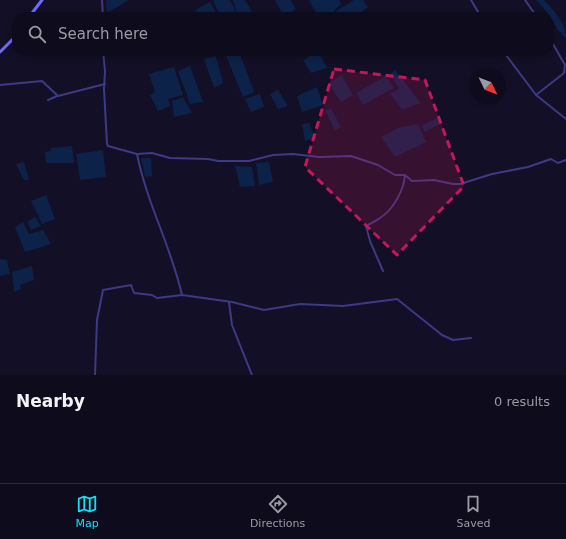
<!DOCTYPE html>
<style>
:root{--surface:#0e0b1c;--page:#171425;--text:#f1f3f6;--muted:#9b9ba3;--line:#2e2b3b;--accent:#00e5ff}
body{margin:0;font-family:"DejaVu Sans",sans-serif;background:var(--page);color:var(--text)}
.compass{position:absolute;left:470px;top:68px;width:36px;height:36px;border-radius:50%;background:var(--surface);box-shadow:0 2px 6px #0003;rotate:133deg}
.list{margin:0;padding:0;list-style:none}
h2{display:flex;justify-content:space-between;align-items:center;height:52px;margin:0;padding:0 16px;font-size:17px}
h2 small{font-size:13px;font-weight:400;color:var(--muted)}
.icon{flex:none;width:22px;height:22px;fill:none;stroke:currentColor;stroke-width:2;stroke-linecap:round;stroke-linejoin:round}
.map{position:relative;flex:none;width:566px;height:375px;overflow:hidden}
.search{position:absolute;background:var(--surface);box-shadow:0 2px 6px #0003;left:12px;right:12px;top:12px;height:44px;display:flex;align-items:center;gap:10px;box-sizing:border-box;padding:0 14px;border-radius:16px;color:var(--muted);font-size:15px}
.sheet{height:108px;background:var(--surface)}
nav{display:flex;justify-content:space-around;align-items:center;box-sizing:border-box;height:56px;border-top:1px solid var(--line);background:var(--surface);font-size:11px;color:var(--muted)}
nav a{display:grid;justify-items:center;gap:2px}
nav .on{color:var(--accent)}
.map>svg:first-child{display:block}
.water{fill:#0c2248}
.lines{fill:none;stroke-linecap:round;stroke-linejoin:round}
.street{stroke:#3d3a85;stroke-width:2}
.secondary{stroke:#6f6bff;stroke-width:3}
.marked{fill:#c2185b;fill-opacity:0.2;stroke:#c2185b;stroke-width:3;stroke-dasharray:8 5;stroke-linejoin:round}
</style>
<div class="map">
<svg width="566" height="375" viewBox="0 0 566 375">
<rect width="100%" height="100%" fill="#130f26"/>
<g class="water">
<polygon points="106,0 129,0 107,13"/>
<polygon points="215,0 230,0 237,14 233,0 245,0 252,12 243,17 221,17 213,1"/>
<polygon points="275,0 290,0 296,9 284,17"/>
<polygon points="311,0 339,0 341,4 334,11 337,17 319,17 309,1"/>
<polygon points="354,0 363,0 368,7 354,17 339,17 336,11"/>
<path d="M 536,0 L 544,0 C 554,10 566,24 566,38 L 557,29 L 550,15 Z"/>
<polygon points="210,2 218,17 200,17 195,10"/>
<polygon points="224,51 239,51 254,92 243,97"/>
<polygon points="318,51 327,68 311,73 303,60"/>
<polygon points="216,56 223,83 214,88 204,59"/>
<polygon points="190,66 203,102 190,104 178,71"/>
<polygon points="174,67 183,95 168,99 170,106 158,111 150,95 155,92 149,74"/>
<polygon points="395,70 421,103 402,110 390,93 399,89 390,74"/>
<polygon points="342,75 353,95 341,102 328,83"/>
<polygon points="386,76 394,88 363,105 356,93"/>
<polygon points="317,87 323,105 302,112 297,96"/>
<polygon points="278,90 288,106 278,109 270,94"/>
<polygon points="260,94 264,107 251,112 245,99"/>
<polygon points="183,97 192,113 174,117 172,101"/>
<polygon points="331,108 341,127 335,131 325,110"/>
<polygon points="437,118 442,123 425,132 421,126"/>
<polygon points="309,123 315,138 305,141 302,124"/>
<polygon points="418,124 426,142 395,157 381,137 398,128"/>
<polygon points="72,146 74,163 46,163 45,152 51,151 50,148"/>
<polygon points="103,150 106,177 80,180 76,154"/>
<polygon points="141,158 151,158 152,176 145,177"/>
<polygon points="24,162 29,180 24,180 16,164"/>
<polygon points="269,162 273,182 259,185 256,163"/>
<polygon points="235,166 252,167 255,186 240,187"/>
<polygon points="46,195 55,219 42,224 31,201"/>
<polygon points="35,217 41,226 31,230 27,222"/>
<polygon points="23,222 29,234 43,230 51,244 25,252 15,227"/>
<polygon points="0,259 7,260 10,274 0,276"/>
<polygon points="32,266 34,280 20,285 21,289 14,292 12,272"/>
</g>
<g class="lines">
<g class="street">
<polyline points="102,0 103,17"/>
<polyline points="471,0 481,17"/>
<polyline points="525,0 537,17"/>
<polyline points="103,51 105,71 104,89 107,144 108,146 137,154 152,153 170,158 208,159 218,161 249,161 273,155 293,154 319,157 351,156 378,165 395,175 405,175 412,181 434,180 453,184 460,184 492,174 528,167 551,159 558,163 566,160"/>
<polyline points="503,51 536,95 566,119"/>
<polyline points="0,85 42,81 58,96 105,84"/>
<polyline points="536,95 564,73 565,65 549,37"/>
<polyline points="48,100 57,96"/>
<path d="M 137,154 C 147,204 171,246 182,295"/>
<path d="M 383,271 L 370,241 L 366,226 C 371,223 376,221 380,218 C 393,210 404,190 405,175"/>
<polyline points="229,302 232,325 252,375"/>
<polyline points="95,375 97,320 103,290 131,285 134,293 152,295 157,298 182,295 232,302 264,310 300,304 343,306 397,299 442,335 453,340 471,338"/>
</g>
<g class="secondary">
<polyline points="29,17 42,0"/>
<polyline points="0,52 17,35"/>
</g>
</g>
<path class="marked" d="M 334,69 L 425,80 L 464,186 L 397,255 L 305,167 Z"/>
</svg>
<svg class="compass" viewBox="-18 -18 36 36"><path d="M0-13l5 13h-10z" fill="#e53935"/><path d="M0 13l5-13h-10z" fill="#9b9ba3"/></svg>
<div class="search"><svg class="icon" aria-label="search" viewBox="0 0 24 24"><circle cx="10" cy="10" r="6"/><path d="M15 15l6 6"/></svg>Search here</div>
</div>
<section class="sheet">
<h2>Nearby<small>0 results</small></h2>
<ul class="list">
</ul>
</section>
<nav>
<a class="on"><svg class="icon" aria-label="map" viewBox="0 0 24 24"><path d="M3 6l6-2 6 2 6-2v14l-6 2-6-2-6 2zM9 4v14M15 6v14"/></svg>Map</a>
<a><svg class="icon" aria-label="directions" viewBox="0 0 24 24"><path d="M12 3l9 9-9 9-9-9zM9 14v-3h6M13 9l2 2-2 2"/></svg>Directions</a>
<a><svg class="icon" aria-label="saved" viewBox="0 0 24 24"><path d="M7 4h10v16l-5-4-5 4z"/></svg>Saved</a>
</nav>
